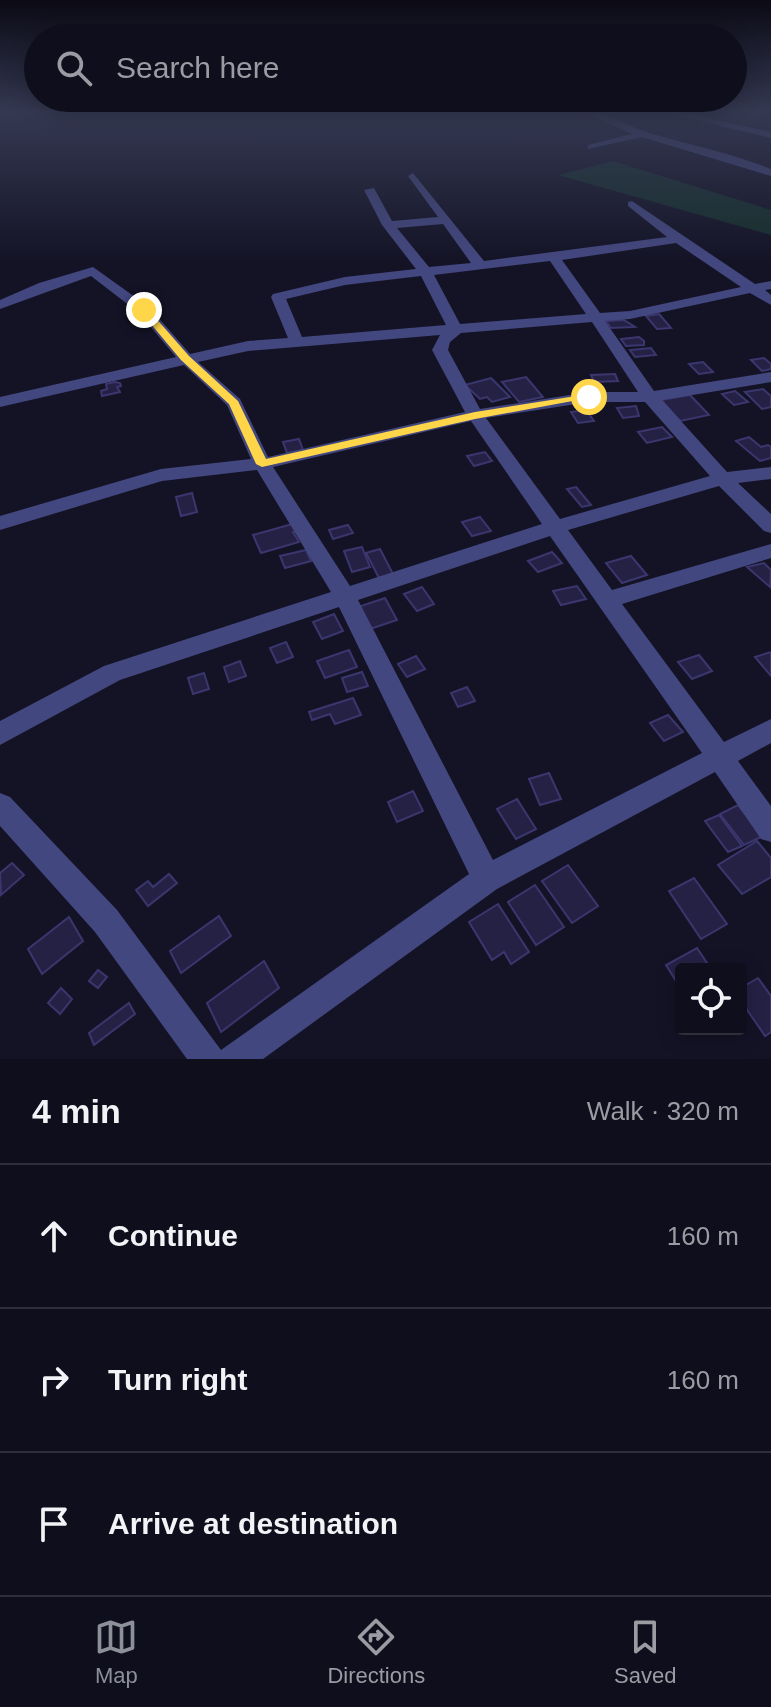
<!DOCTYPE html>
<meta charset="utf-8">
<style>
:root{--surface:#0f0e1c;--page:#1d1c29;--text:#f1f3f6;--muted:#9b9ca3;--line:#2f2e3b;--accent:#8c9099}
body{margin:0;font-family:Helvetica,sans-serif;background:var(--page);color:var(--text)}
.controls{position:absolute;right:24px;bottom:24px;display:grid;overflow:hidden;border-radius:8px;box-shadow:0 4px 20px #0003}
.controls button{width:72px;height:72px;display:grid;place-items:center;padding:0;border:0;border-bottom:2px solid var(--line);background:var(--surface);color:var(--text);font:40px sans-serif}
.stop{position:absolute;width:24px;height:24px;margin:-18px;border:6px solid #ffd54a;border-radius:50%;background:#fff}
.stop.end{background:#ffd54a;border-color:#fff;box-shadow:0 2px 8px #0008}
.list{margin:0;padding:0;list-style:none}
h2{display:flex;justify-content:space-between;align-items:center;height:104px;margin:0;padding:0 32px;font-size:34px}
h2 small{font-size:26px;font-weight:400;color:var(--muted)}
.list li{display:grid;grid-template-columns:52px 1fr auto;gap:24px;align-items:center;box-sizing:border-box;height:144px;padding:0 32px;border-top:2px solid var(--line)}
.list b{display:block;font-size:30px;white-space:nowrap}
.list em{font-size:26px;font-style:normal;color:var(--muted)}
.icon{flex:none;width:44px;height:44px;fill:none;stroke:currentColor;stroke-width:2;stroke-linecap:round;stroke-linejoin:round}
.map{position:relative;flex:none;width:771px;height:1059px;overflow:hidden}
.search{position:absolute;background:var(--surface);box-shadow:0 4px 20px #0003;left:24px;right:24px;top:24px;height:88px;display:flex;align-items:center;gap:20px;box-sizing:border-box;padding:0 28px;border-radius:44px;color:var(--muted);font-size:30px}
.sheet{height:536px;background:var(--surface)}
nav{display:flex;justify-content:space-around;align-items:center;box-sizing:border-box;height:112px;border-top:2px solid var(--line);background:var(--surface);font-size:22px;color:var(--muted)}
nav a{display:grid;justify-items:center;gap:4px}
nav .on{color:var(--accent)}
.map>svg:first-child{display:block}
.green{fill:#162f2c}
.building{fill:#252145;stroke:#3b366e;stroke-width:2}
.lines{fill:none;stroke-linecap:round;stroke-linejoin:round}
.minor{fill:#43477f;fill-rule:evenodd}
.route{fill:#ffd54a}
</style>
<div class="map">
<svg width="771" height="1059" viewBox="0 0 771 1059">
<rect width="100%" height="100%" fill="#141326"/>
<polygon class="green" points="613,161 771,210 771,235 558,175"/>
<g class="building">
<polygon points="659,314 671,328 657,329 646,316"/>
<polygon points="624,320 635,327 611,328 606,321"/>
<polygon points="639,337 644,341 644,345 626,346 621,339"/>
<polygon points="651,348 656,355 635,357 630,350"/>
<polygon points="764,358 771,364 771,369 762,371 751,360"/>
<polygon points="703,362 713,372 699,374 689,364"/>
<polygon points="615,374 618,381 594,382 591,375"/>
<polygon points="526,377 543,397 519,402 502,382"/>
<polygon points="491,378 510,397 492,402 487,397 480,399 465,385"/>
<polygon points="115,382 120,383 121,386 117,387 120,392 102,396 101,391 107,389 106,384"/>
<polygon points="763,389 771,396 771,407 762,409 745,392"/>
<polygon points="735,391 748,402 734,405 722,394"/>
<polygon points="690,395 709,415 680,421 661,400"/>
<polygon points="636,406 639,416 623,418 617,408"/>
<polygon points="586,410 594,421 578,423 571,412"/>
<polygon points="662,427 672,437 647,443 638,432"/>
<polygon points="749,437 761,447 768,445 771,447 771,458 760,461 736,441"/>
<polygon points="299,439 303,450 287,453 283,442"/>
<polygon points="485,452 492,461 474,466 467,456"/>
<polygon points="576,487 591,505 582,507 567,489"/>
<polygon points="192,493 197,512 181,516 176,497"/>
<polygon points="480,517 491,531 472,536 462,522"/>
<polygon points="296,523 300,530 293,532 299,542 261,553 253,535"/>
<polygon points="348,525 353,533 333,539 329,530"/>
<polygon points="362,547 370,567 352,572 344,551"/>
<polygon points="380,549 393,574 379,578 366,553"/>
<polygon points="306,550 311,561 285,568 280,556"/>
<polygon points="552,552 562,563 538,572 528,561"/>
<polygon points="631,556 647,575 622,583 606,563"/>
<polygon points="764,563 771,570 770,587 747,567"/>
<polygon points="577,586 586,599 561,605 553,591"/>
<polygon points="422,587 434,604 417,611 404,594"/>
<polygon points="385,598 397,620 370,629 358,607"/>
<polygon points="334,614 343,631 322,639 313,622"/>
<polygon points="286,642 293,657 277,663 270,648"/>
<polygon points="349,650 357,667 325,678 317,661"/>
<polygon points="771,652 771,676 755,657"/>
<polygon points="699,655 712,671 692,679 678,662"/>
<polygon points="416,656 425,669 407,677 398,664"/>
<polygon points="240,661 246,676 229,682 224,667"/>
<polygon points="362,672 368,686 347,692 342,678"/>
<polygon points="204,673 209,689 193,694 188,678"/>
<polygon points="467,687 475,701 458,707 451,693"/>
<polygon points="353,698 361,715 335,724 330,714 312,720 309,712"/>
<polygon points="668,715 683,732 664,741 650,723"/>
<polygon points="549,773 561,799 540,805 529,779"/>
<polygon points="413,791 423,811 397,822 388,802"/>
<polygon points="517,799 536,829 516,839 497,809"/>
<polygon points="738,805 763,836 744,845 720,814"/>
<polygon points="719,815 742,846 728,852 705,821"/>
<polygon points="757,841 771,858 771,877 742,894 718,865"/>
<polygon points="12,863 24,875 1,895 0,873"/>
<polygon points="568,865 598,906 572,923 542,881"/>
<polygon points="169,874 177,883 148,906 136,890 148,881 153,887"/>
<polygon points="694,878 727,924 701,939 669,891"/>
<polygon points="535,885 564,927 536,945 508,902"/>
<polygon points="498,904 529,952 511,964 504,952 492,960 469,922"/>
<polygon points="219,916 231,936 181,973 170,951"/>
<polygon points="69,917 83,941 42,974 28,949"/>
<polygon points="697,948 711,969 681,969 681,989 666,965"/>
<polygon points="264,961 279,988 221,1032 207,1003"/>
<polygon points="98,970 107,977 98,988 89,981"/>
<polygon points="758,978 771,996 771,1032 765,1036 741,1001 741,988"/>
<polygon points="61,988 72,999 60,1014 48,1003"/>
<polygon points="129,1003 135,1014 94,1045 89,1033"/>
</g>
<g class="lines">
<g class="minor">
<path d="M 584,112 C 607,112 627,126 649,133 C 690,145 732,153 771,169 L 771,176 L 642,137 L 588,149 L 588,145 L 632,134 Z"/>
<polygon points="662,112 680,112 771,132 771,138"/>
<path d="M 413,173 L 484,261 L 667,237 L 628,206 L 628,202 L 632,201 L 755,284 L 771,281 L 771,289 L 765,290 L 771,295 L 771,305 L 750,293 L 630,319 L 605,321 L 654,391 L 771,372 L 771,382 L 662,400 L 727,472 L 771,467 L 771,479 L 738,483 L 771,514 L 771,533 L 764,531 L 719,486 L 568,530 L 612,590 L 771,544 L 771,558 L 622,604 L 724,742 L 771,719 L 771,743 L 738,761 L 771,806 L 771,842 L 761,839 L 715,772 L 497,889 L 263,1059 L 187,1059 L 95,932 L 0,826 L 0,793 L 10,797 L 117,910 L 221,1050 L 469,874 L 339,607 L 120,680 L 0,745 L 0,721 L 104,666 L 331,592 L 257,470 L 162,481 L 0,530 L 0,516 L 161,469 L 251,459 L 227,405 L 184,365 L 0,407 L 0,397 L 176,357 L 139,313 L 91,276 L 0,309 L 0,300 L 39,283 L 93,267 L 149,307 L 190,354 L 248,341 L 288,338 L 271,297 L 273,294 L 345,277 L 416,269 L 382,225 L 364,190 L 374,188 L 392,221 L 438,217 L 408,176 ZM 443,224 L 471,263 L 429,267 L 397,228 ZM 676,243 L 741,287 L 630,311 L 600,313 L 562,260 ZM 550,261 L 586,314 L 460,324 L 434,275 ZM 421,276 L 446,325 L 302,337 L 286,299 L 345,285 ZM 592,322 L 638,392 L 589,392 L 480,409 L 448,350 L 450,342 L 461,333 ZM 440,335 L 432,350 L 465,412 L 268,457 L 240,399 L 198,362 L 248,351 ZM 589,402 L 645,402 L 710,476 L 560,519 L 486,418 ZM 471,421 L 542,524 L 350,586 L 273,467 ZM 550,536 L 702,753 L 493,860 L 358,600 Z"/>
</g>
</g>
<linearGradient id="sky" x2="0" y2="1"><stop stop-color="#0b0a15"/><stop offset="0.43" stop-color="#343952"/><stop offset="1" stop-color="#343952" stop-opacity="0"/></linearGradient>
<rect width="771" height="261" fill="url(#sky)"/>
<polygon class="route" points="141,308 147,308 189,356 238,401 266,459 475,412 589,394 594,397 475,419 262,467 256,464 229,404 181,360 141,312"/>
</svg>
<div class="controls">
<button><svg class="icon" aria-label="locate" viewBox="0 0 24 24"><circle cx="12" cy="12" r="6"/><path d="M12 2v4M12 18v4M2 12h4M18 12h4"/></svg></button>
</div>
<div class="stop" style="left:589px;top:397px"></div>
<div class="stop end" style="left:144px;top:310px"></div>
<div class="search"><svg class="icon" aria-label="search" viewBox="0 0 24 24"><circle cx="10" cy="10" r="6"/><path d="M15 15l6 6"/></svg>Search here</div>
</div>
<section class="sheet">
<h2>4 min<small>Walk · 320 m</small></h2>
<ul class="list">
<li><svg class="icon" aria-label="ahead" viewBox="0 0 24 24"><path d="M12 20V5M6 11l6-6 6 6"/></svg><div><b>Continue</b></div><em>160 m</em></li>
<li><svg class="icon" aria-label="right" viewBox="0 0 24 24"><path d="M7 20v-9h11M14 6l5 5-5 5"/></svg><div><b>Turn right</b></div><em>160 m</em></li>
<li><svg class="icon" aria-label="arrive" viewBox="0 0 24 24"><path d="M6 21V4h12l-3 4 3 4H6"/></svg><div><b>Arrive at destination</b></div></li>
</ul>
</section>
<nav>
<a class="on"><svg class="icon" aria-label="map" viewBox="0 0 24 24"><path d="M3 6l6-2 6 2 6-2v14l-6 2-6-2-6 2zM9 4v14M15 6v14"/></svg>Map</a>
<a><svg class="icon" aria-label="directions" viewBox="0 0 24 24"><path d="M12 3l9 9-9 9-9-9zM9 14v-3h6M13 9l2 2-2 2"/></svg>Directions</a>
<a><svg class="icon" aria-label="saved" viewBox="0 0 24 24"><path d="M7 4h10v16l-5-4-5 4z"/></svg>Saved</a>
</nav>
